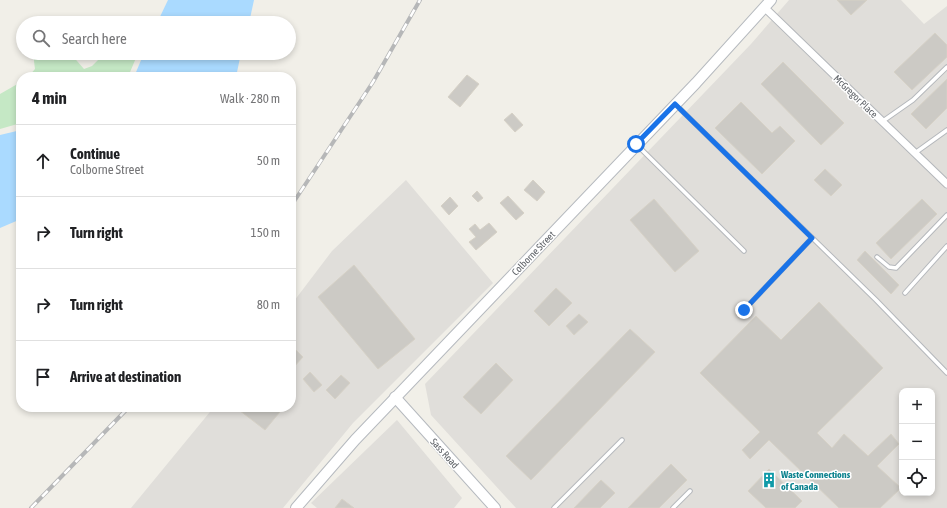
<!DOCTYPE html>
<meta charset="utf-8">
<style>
:root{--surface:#fff;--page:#f2f2f2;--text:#202124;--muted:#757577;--line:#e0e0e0}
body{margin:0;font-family:"Asap Condensed",sans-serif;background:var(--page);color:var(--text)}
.controls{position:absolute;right:12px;bottom:12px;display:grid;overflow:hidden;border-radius:8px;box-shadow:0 2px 6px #0003}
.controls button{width:36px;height:36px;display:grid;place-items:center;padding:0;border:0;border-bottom:1px solid var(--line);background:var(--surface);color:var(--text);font:20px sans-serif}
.stop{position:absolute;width:12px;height:12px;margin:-9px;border:3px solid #1a73e8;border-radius:50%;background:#fff}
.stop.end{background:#1a73e8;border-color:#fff;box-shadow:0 1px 4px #0008}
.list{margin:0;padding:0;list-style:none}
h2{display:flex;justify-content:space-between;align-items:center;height:52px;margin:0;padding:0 16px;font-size:17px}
h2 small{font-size:13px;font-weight:400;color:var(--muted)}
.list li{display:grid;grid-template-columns:26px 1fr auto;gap:12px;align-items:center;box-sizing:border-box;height:72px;padding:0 16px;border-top:1px solid var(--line)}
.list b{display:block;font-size:15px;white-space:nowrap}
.list p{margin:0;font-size:13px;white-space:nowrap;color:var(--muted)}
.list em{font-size:13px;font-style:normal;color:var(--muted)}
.icon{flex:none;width:22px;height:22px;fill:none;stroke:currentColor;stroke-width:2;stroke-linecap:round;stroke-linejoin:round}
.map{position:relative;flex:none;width:947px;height:508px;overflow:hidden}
.search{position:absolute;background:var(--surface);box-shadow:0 2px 6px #0003;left:16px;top:16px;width:280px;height:44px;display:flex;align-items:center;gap:10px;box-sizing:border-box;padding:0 14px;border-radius:22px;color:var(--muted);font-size:15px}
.panel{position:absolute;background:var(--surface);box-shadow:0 2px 6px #0003;left:16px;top:72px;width:280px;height:340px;border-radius:16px}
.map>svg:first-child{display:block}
.industrial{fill:#e0deda;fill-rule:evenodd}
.green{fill:#c5e8c5}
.water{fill:#aadaff}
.building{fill:#cccac5;stroke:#d6d1c6}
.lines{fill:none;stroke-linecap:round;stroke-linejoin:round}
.lane-casing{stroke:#b5b8bc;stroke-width:5.5}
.street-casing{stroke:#b5b8bc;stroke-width:9}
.secondary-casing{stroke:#b6babf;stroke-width:12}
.lane{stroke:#fff;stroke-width:3.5}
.street{stroke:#fff;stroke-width:7}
.secondary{stroke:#fff;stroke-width:10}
.rail-casing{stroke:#b6b7b8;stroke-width:4}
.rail{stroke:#fff;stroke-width:2.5;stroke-dasharray:8;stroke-linecap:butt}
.route{stroke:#1a73e8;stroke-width:5}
.labels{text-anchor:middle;stroke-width:3;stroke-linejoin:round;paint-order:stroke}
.street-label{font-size:10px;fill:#5f6368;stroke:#fff}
.culture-label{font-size:10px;font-weight:bold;fill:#0d838f;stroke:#fff;text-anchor:start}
</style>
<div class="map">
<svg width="947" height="508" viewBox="0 0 947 508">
<rect width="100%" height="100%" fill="#f1efe8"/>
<g class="industrial">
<path d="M 789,0 L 901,0 L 924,24 L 947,6 L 947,508 L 516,508 L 431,415 L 425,384 L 751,44 ZM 902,391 L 932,391 L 932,493 L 902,493 Z"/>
<polygon points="406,180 493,283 353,423 283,508 131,508 214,407 291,407 291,305 332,251"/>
<polygon points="397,420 462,498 454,508 317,508 311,503"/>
</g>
<g class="green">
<polygon points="33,53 70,53 84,69 92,66 105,53 138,53 128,77 28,77 35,69"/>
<polygon points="21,82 21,123 0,129 0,94"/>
</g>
<g class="water">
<polygon points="168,0 254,0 249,23 157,23"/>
<polygon points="144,53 241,53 236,77 134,77"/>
<polygon points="21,130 21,219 0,228 0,135"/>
</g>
<g class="building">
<polygon points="837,0 867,0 851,15"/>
<polygon points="935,33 947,45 947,57 912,90 894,72"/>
<polygon points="783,62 844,123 821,145 761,84"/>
<polygon points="467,75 479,84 460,107 448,97"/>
<polygon points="947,79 947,108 926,129 911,114"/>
<polygon points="741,102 772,133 780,126 795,141 762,174 715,128"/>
<polygon points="512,113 523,125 515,132 504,120"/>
<polygon points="825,169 842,185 831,196 814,180"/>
<polygon points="533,180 545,192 537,201 524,190"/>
<polygon points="477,191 483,198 478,202 472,196"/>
<polygon points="508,196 524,213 516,220 500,203"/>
<polygon points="450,197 458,206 449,215 441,206"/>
<polygon points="654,199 699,251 675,272 630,220"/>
<polygon points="922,199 937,214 891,259 876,243"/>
<polygon points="489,223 497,232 476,250 469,242 476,237 469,229 475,224 480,230"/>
<polygon points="865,251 899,285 891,294 857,260"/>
<polygon points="354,265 415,339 378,369 318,297"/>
<polygon points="556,288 572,303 549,326 534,311"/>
<polygon points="819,302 883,368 817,433 832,448 844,434 868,456 891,434 899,444 877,466 901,488 880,508 839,508 769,440 750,459 742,450 760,432 700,373 756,316 781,340"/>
<polygon points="579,314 588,322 574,335 566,326"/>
<polygon points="630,329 655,352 531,480 506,456"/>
<polygon points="291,345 303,357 291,370"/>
<polygon points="496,363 513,380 481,414 463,397"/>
<polygon points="310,372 322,385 314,392 303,379"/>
<polygon points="341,375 350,383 335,399 326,390"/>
<polygon points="235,407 284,407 265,430"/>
<polygon points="671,464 687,480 659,508 628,508"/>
<polygon points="769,469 802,501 795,508 766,508 748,491"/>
<polygon points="601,480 615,493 600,508 574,508"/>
<polygon points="342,499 354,508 335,508"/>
</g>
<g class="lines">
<defs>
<g id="lane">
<polyline points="676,105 876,300 947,373"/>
<polyline points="883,121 913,100 947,67"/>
<polyline points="638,146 744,251"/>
<polyline points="915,153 947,130"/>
<polyline points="877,257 889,267 896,268 947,215"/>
<polyline points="905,293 947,246"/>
<polyline points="744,310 812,238"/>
<polyline points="554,508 622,440"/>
<polyline points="673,508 690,491"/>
</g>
<polyline id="street" points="765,8 947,184"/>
<g id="secondary">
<polyline points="395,397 495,508"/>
<polyline points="296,508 355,440 696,83 771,0"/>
</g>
</defs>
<use href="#lane" class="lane-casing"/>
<use href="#street" class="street-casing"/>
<use href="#secondary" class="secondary-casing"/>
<use href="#lane" class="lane"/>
<use href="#street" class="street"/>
<use href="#secondary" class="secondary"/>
<defs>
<g id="rail">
<polyline points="291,206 373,82 420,0"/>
<polyline points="31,508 129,407"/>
</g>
</defs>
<use href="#rail" class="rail-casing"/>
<use href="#rail" class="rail"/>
</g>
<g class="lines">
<polyline class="route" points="636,144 675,104 812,238 744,310"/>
</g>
<defs>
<symbol id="building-bare" viewBox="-9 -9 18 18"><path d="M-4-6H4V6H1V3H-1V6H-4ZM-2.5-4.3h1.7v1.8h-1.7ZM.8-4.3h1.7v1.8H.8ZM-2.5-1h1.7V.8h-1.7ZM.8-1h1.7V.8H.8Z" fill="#0f9aa8" stroke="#fff" stroke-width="2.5" paint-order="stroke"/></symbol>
</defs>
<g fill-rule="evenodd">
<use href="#building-bare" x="758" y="469" width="22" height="22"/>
</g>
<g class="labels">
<g class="street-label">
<text transform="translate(856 96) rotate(44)" y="4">McGregor Place</text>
<text transform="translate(533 253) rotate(-46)" y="4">Colborne Street</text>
<text transform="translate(445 453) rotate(48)" y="4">Sass Road</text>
</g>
<g class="culture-label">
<text x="781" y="478">Waste Connections<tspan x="781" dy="12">of Canada</tspan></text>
</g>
</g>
</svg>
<div class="controls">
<button>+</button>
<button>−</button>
<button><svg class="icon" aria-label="locate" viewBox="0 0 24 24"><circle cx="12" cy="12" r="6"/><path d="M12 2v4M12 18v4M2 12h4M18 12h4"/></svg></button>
</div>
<div class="stop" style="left:636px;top:144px"></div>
<div class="stop end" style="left:744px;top:310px"></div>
<div class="search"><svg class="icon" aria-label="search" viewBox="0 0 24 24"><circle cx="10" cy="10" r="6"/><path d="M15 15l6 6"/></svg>Search here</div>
<section class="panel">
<h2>4 min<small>Walk · 280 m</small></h2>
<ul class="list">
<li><svg class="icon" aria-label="ahead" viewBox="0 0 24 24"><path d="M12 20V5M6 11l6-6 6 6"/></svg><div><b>Continue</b><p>Colborne Street</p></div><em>50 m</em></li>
<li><svg class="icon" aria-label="right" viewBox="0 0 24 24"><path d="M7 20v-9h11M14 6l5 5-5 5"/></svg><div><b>Turn right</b></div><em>150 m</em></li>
<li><svg class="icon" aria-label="right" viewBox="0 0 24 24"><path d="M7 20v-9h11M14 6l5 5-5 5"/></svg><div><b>Turn right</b></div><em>80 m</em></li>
<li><svg class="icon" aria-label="arrive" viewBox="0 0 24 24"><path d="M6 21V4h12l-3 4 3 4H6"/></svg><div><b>Arrive at destination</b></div></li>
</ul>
</section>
</div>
